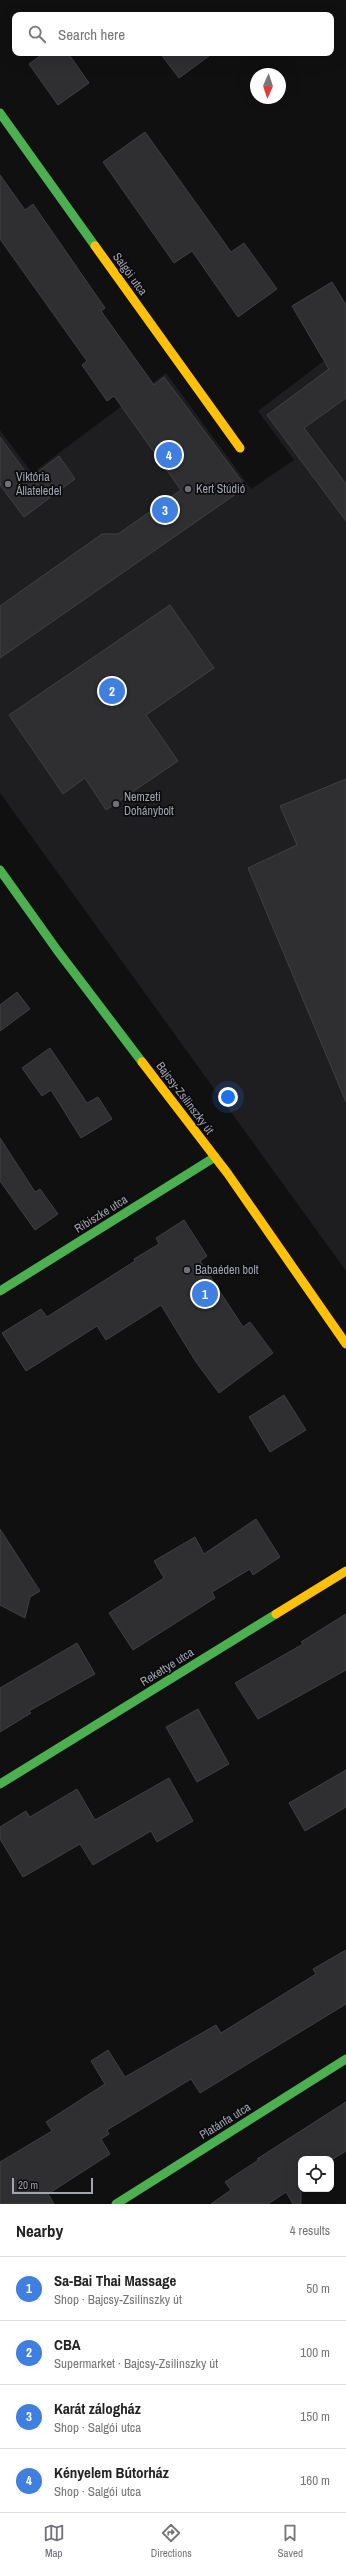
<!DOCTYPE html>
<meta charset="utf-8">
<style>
:root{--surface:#fff;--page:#f6f6f6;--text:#222;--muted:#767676;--line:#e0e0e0;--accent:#6f707a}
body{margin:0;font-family:"Archivo Narrow",sans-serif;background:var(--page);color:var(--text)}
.controls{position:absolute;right:12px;bottom:12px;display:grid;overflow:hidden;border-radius:8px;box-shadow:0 4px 16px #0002}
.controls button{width:36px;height:36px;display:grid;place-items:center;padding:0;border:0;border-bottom:1px solid var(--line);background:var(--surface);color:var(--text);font:20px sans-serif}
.compass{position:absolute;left:250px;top:68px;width:36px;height:36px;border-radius:50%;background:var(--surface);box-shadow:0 4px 16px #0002;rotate:183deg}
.scale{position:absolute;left:12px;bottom:10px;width:81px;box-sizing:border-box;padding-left:4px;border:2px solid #a2a4b2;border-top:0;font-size:11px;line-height:14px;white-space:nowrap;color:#a2a4b2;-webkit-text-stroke:3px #0b0b0c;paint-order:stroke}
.you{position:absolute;left:228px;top:1097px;width:14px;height:14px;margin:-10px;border:3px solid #fff;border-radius:50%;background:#1a73e8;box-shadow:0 0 0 6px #1a73e833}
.badge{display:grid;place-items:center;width:26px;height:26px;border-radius:50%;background:var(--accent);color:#fff;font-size:13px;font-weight:700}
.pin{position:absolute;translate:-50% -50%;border:2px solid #fff;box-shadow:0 1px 4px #0006}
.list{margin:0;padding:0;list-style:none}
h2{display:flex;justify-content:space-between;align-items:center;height:52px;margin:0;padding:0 16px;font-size:17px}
h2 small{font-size:13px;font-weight:400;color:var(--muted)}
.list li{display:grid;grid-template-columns:26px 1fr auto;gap:12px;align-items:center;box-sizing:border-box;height:64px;padding:0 16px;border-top:1px solid var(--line)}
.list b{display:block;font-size:15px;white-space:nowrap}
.list p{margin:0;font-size:13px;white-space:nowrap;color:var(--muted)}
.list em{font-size:13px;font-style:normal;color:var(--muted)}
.icon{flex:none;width:22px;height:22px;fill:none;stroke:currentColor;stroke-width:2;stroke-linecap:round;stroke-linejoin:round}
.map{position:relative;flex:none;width:346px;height:2204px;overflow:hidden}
.search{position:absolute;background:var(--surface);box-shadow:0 4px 16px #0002;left:12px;right:12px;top:12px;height:44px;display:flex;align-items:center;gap:10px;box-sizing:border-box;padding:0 14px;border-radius:8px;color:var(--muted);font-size:15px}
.sheet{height:308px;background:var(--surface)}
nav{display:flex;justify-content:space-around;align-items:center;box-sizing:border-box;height:56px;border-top:1px solid var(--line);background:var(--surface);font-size:11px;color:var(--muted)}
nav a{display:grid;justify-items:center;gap:2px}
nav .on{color:var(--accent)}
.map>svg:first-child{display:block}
.built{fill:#1e1d1f}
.building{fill:#2f2f31;stroke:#404044}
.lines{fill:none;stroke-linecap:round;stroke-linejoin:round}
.fast{stroke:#4caf50;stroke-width:9}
.slow{stroke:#ffc107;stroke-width:9}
.poi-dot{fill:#6f707a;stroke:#0b0b0c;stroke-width:1.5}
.labels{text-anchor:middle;stroke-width:3.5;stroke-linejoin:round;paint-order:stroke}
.street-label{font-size:12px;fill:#a2a4b2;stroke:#0b0b0c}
.poi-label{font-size:12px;fill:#a2a4b2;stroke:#0b0b0c;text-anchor:start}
</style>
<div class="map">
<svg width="346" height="2204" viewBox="0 0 346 2204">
<rect width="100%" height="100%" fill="#101011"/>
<polygon class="built" points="346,344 346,1271 0,793 0,430 32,473 166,373 251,489 294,460 258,411"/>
<g class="building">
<polygon points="44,53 68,53 89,83 58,105 29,64"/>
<polygon points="160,53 213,53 179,78"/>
<polygon points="145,132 231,252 244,243 277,289 238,317 192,251 174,263 103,162"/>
<polygon points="0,175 25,210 33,204 105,308 101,311 154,385 164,377 246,487 0,658 0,606 102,534 118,534 181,490 114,396 107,401 82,365 87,361 0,239"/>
<polygon points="332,282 346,305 346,398 304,428 346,484 346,521 267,415 329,369 292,306"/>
<polygon points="0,437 30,478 59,456 75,479 24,517 0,485"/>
<polygon points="170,605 214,668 146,715 178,761 106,810 85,778 63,794 9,715"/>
<polygon points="346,779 346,1102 248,868 297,845 280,806"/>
<polygon points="17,992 30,1009 0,1031 0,1005"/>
<polygon points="50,1048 87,1103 98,1097 112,1119 81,1138 51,1090 42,1096 22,1068"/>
<polygon points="0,1138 35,1192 40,1189 58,1214 35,1230 0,1181"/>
<polygon points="184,1220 207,1256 200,1261 243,1327 250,1322 273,1353 219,1393 196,1362 161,1305 106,1340 97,1326 26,1371 2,1333 41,1309 47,1317 135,1261 134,1259 159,1244 156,1238"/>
<polygon points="284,1395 306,1430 270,1452 249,1417"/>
<polygon points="256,1519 280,1557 253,1575 250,1569 212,1592 215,1598 133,1650 109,1613 164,1578 154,1561 195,1537 204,1554"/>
<polygon points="0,1529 40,1591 30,1597 25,1618 0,1605"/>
<polygon points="346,1614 346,1670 258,1719 235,1683 303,1644 301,1642"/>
<polygon points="77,1643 95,1674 29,1711 31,1713 0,1732 0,1688"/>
<polygon points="198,1709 229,1764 197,1782 166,1727"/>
<polygon points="346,1770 346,1807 305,1831 289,1803"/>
<polygon points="169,1778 193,1821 157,1842 151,1831 93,1865 80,1844 23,1877 0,1839 0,1827 26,1811 30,1817 77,1789 95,1820"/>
<polygon points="346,1950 346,2004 200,2093 191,2079 107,2130 109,2134 101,2139 110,2154 48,2194 54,2204 0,2204 0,2162 52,2131 46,2122 105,2084 91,2061 108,2050 125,2077 216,2025 221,2033 316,1974 313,1969"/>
<polygon points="346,2102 346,2151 333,2159 301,2159 301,2204 293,2204 286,2192 268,2204 211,2204 231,2190 225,2182 260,2159 257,2159"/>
</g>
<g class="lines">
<g class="fast">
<polyline points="0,113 95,246"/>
<polyline points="0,870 57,950 142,1062"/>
<polyline points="0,1291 215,1157"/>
<polyline points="0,1784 276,1614"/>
<polyline points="116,2204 346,2059"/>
</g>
<g class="slow">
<polyline points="95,246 240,448"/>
<polyline points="142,1062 228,1174 346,1344"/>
<polyline points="276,1614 346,1571"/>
</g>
</g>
<g class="poi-dot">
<circle cx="8" cy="484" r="4"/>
<circle cx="188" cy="489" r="4"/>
<circle cx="116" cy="804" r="4"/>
<circle cx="187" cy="1270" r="4"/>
</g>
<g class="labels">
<g class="street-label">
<text transform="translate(130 274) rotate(54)" y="4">Salgói utca</text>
<text transform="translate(185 1098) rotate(53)" y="4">Bajcsy-Zsilinszky út</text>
<text transform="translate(101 1214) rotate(-32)" y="4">Ribiszke utca</text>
<text transform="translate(167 1667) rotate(-32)" y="4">Rekettye utca</text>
<text transform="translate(225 2121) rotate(-32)" y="4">Platánfa utca</text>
</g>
<g class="poi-label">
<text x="16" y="481">Viktória<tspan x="16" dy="14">Állateledel</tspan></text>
<text x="196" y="493">Kert Stúdió</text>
<text x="124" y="801">Nemzeti<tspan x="124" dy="14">Dohánybolt</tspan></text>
<text x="195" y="1274">Babaéden bolt</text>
</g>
</g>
</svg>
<div class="controls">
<button><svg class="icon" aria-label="locate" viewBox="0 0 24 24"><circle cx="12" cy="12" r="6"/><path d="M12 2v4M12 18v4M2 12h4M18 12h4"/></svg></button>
</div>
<svg class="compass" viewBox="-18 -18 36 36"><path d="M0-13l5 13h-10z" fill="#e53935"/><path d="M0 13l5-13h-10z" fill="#767676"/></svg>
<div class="scale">20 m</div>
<div class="you"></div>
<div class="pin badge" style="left:205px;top:1294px;background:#3f7fe0">1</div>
<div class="pin badge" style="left:112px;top:691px;background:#3f7fe0">2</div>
<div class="pin badge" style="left:165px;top:510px;background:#3f7fe0">3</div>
<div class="pin badge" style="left:169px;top:455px;background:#3f7fe0">4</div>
<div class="search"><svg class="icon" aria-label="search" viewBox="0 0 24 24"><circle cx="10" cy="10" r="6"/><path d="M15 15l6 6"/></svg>Search here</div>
</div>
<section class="sheet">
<h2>Nearby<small>4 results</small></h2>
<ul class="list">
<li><span class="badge" style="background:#3f7fe0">1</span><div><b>Sa-Bai Thai Massage</b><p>Shop · Bajcsy-Zsilinszky út</p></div><em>50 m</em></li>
<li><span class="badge" style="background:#3f7fe0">2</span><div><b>CBA</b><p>Supermarket · Bajcsy-Zsilinszky út</p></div><em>100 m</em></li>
<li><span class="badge" style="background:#3f7fe0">3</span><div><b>Karát zálogház</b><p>Shop · Salgói utca</p></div><em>150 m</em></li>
<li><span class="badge" style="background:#3f7fe0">4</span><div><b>Kényelem Bútorház</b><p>Shop · Salgói utca</p></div><em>160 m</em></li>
</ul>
</section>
<nav>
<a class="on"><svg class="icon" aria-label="map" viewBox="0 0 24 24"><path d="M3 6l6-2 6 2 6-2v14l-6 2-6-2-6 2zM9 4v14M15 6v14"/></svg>Map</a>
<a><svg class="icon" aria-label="directions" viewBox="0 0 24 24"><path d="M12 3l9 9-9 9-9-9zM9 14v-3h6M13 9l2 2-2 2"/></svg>Directions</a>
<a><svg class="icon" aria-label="saved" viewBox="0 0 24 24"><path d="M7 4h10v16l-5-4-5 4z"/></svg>Saved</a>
</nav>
